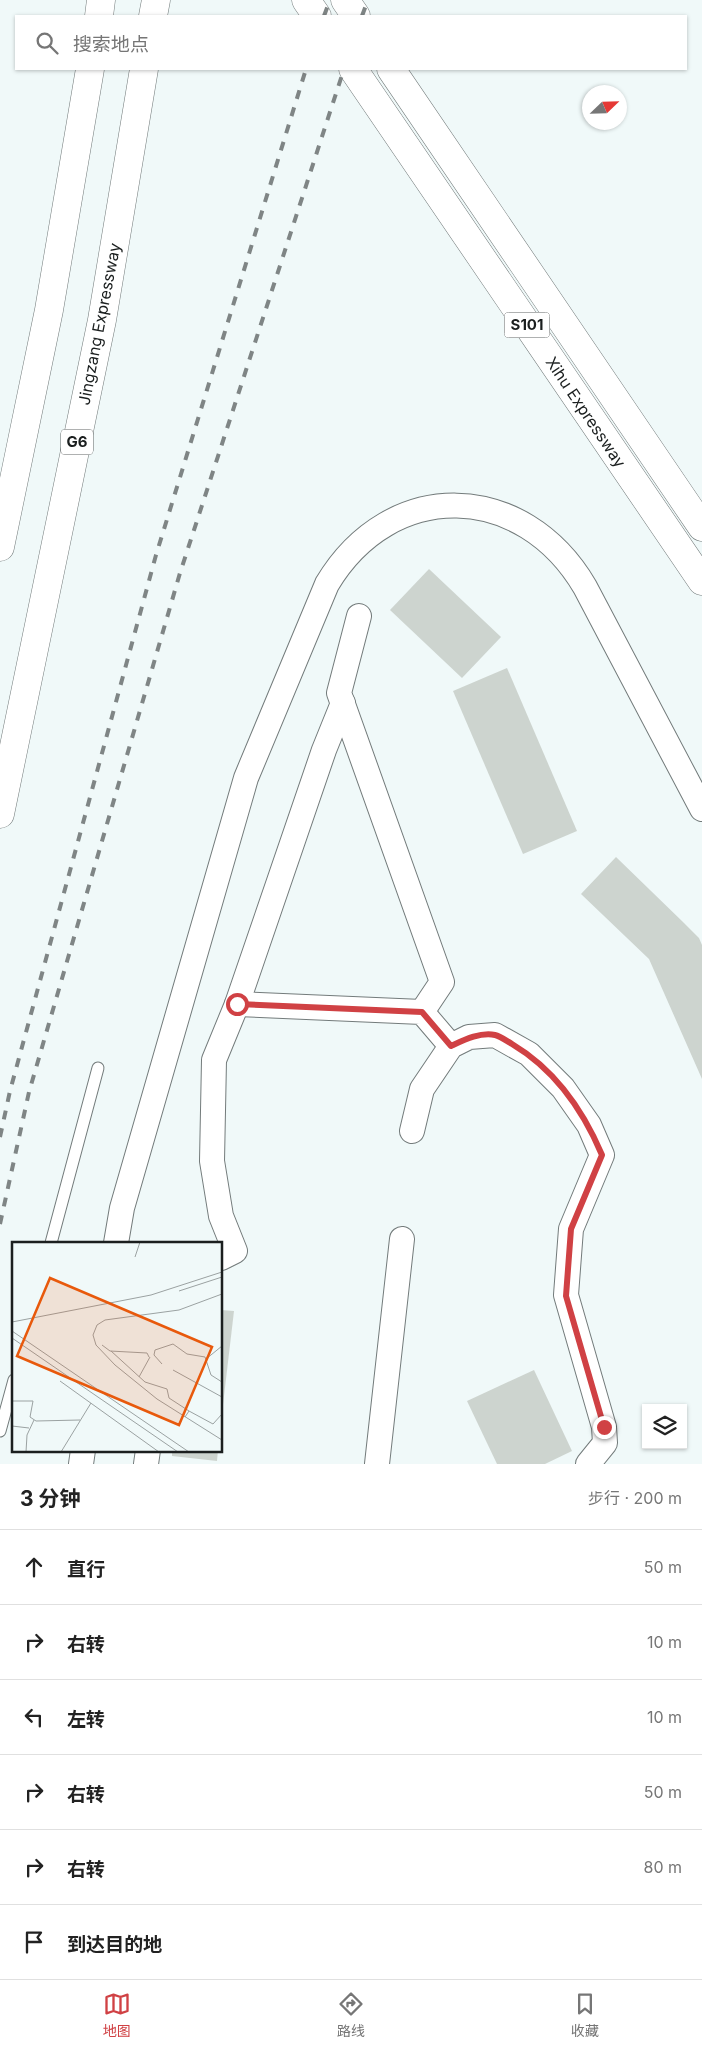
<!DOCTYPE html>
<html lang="zh">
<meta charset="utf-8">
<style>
:root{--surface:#fff;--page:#f6f6f6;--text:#222;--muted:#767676;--line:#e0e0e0;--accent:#d04144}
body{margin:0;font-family:Inter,"Noto Sans SC",sans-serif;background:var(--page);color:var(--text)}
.controls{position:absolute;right:15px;bottom:15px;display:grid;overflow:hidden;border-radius:0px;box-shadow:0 1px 4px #0004}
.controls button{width:45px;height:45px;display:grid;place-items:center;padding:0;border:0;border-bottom:1px solid var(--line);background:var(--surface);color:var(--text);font:25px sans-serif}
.compass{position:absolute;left:582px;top:85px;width:45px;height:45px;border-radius:50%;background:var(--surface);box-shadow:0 1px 4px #0004;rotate:67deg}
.stop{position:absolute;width:15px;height:15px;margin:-11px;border:4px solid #d04144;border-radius:50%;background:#fff}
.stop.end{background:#d04144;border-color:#fff;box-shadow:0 1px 5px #0008}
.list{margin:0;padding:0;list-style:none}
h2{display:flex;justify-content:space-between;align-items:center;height:65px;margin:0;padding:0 20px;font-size:21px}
h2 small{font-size:16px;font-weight:400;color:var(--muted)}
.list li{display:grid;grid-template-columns:32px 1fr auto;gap:15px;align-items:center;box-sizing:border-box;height:75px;padding:0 20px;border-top:1px solid var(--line)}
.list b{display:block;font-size:19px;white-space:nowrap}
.list em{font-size:16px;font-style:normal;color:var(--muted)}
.icon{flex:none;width:28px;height:28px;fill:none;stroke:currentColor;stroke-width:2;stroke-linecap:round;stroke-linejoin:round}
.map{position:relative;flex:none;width:702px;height:1464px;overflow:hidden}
.search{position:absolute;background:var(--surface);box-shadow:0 1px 4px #0004;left:15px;right:15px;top:15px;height:55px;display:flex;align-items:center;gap:12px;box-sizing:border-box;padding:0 18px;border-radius:0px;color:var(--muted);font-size:19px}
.sheet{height:515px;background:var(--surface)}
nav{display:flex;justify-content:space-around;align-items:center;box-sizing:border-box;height:70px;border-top:1px solid var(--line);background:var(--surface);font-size:14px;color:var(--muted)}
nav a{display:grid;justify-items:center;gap:2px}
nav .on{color:var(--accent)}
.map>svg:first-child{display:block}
.building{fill:#cdd4cf}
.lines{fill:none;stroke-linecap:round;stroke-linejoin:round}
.service-casing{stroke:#737b7b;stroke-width:13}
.minor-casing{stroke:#737b7b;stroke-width:26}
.motorway-casing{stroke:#737b7b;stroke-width:29}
.service{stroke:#fff;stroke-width:11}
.minor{stroke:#fff;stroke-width:24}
.motorway{stroke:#fff;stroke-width:28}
.rail{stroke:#7f8585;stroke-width:4;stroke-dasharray:9 9;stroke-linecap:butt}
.route{stroke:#d04144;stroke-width:6}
.labels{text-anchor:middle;stroke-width:4.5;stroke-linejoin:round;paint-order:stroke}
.shield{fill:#fff;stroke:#5f6262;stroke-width:1}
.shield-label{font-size:15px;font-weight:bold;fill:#1b1f1f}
.street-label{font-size:16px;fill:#1b1f1f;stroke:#fff}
.inset-road{fill:none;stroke:#9ba2a2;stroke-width:1}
.view{fill:#e8590c;fill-opacity:0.15;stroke:#e8590c;stroke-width:2.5}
.inset-edge{fill:none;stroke:#1b1f1f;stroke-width:2.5}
</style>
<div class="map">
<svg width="702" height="1464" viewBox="0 0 702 1464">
<rect width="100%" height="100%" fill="#f0f9f9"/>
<g class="building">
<polygon points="429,569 501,637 462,678 390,610"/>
<polygon points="507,668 577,831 523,854 453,691"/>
<polygon points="616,857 684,923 699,938 702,945 702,1079 649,959 581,894"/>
<polygon points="221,1310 234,1311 222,1413 221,1413"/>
<polygon points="534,1370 572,1451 545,1464 497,1464 467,1401"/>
<polygon points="172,1450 218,1450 217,1461 172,1456"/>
</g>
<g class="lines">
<defs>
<g id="service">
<polyline points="51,1243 98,1068"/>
<polyline points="0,1431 14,1380"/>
</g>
<g id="minor">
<polyline points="359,616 339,693 442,982 422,1012"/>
<polyline points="237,1004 422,1012 451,1046"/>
<polyline points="412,1131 422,1089 451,1046 469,1037 495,1035 529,1054 563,1088 589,1125 602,1155 571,1229 566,1295 604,1427 605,1443 588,1464"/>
<path d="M 116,1243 L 122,1208 L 246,778 L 327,584 C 391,477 523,481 585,587 L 702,809"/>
<polyline points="221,1258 235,1251 221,1216 212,1161 214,1060 237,1004 324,750 343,703"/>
<polyline points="81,1464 83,1450"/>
<polyline points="146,1464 148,1450"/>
<polyline points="377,1464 402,1239"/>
</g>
<g id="motorway">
<polyline points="306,0 317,16"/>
<polyline points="345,0 356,16"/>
<polyline points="99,16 101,0"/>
<polyline points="153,16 156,0"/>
<polyline points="353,69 702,581"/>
<polyline points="391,69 702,527"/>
<polyline points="0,547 49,310 90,69"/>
<polyline points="0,814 102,320 144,69"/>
</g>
</defs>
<use href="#service" class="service-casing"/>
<use href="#minor" class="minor-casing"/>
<use href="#motorway" class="motorway-casing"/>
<use href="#service" class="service"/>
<use href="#minor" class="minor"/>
<use href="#motorway" class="motorway"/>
<g class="rail">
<polyline points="324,16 330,0"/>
<polyline points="362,16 368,0"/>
<polyline points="0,1137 10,1091 156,555 306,69"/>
<polyline points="0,1224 29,1092 180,573 344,69"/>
</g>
</g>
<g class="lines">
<path class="route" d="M 237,1004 L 422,1012 L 451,1046 C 464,1040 480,1032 495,1035 C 500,1036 507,1041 512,1044 C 554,1069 583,1110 602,1155 L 571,1229 L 566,1296 L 604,1427"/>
</g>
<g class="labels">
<g class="shield">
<rect x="504.5" y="312.5" width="45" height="25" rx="4"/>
<rect x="61" y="429.5" width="32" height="25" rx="4"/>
</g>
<g class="shield-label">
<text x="527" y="330">S101</text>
<text x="77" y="447">G6</text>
</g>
<g class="street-label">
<text transform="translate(99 324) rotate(-79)" y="6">Jingzang Expressway</text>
<text transform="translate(586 412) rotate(56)" y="6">Xihu Expressway</text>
</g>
</g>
<g transform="translate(12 1242)">
<rect width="210" height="210" fill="#f0f9f9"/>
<path class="inset-road" d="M 123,15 L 128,0M 167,49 L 210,35M 210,52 L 167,68 L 93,78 L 85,83 L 81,93 L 84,103 L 103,123 L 145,157 L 210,198M 0,80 L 139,53 L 210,30M 0,89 L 177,210M 0,96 L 166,210M 90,103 L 98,109 L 135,111 L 137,115M 99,109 L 133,140 L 155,147 L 157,156 L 177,169M 194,117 L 210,104M 150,122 L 142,113 L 143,108 L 161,102 L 175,112 L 193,115 L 199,133 L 210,140M 161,128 L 210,155M 127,135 L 138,115M 48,139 L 147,210M 0,159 L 21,159 L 18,175 L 24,179 L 68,178M 173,175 L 177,169 L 201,182 L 210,172M 0,184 L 17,186M 14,210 L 15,193 L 22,178M 49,210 L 79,161"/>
<path class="view" d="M 38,36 L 200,105 L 167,183 L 5,114 Z"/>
<rect width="210" height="210" class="inset-edge"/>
</g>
</svg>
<div class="controls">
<button><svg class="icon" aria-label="layers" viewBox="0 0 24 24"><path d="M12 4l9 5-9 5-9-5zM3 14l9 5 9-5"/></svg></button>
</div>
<svg class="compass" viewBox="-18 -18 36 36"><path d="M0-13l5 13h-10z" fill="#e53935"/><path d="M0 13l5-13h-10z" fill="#767676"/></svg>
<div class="stop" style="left:237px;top:1004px"></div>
<div class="stop end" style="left:604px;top:1427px"></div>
<div class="search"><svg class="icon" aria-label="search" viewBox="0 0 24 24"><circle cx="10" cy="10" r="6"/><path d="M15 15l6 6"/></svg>搜索地点</div>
</div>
<section class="sheet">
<h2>3 分钟<small>步行 · 200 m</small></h2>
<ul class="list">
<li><svg class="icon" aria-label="ahead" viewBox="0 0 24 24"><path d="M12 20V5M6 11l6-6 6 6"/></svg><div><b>直行</b></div><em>50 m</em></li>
<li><svg class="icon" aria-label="right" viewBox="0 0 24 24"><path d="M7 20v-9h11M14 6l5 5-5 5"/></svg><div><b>右转</b></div><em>10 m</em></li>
<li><svg class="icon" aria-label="left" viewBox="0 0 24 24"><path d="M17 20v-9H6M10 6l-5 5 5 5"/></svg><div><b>左转</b></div><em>10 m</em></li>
<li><svg class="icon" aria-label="right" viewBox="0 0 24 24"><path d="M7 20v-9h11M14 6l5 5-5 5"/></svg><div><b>右转</b></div><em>50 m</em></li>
<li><svg class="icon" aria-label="right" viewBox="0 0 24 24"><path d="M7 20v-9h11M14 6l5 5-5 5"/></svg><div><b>右转</b></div><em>80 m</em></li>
<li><svg class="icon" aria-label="arrive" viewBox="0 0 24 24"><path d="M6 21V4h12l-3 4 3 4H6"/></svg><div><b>到达目的地</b></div></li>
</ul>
</section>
<nav>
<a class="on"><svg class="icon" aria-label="map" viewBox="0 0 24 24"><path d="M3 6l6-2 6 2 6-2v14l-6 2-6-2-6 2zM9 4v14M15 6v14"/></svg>地图</a>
<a><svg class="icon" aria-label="directions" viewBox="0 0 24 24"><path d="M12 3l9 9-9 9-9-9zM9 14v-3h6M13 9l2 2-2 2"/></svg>路线</a>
<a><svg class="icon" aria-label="saved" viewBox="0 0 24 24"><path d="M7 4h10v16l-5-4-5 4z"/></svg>收藏</a>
</nav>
